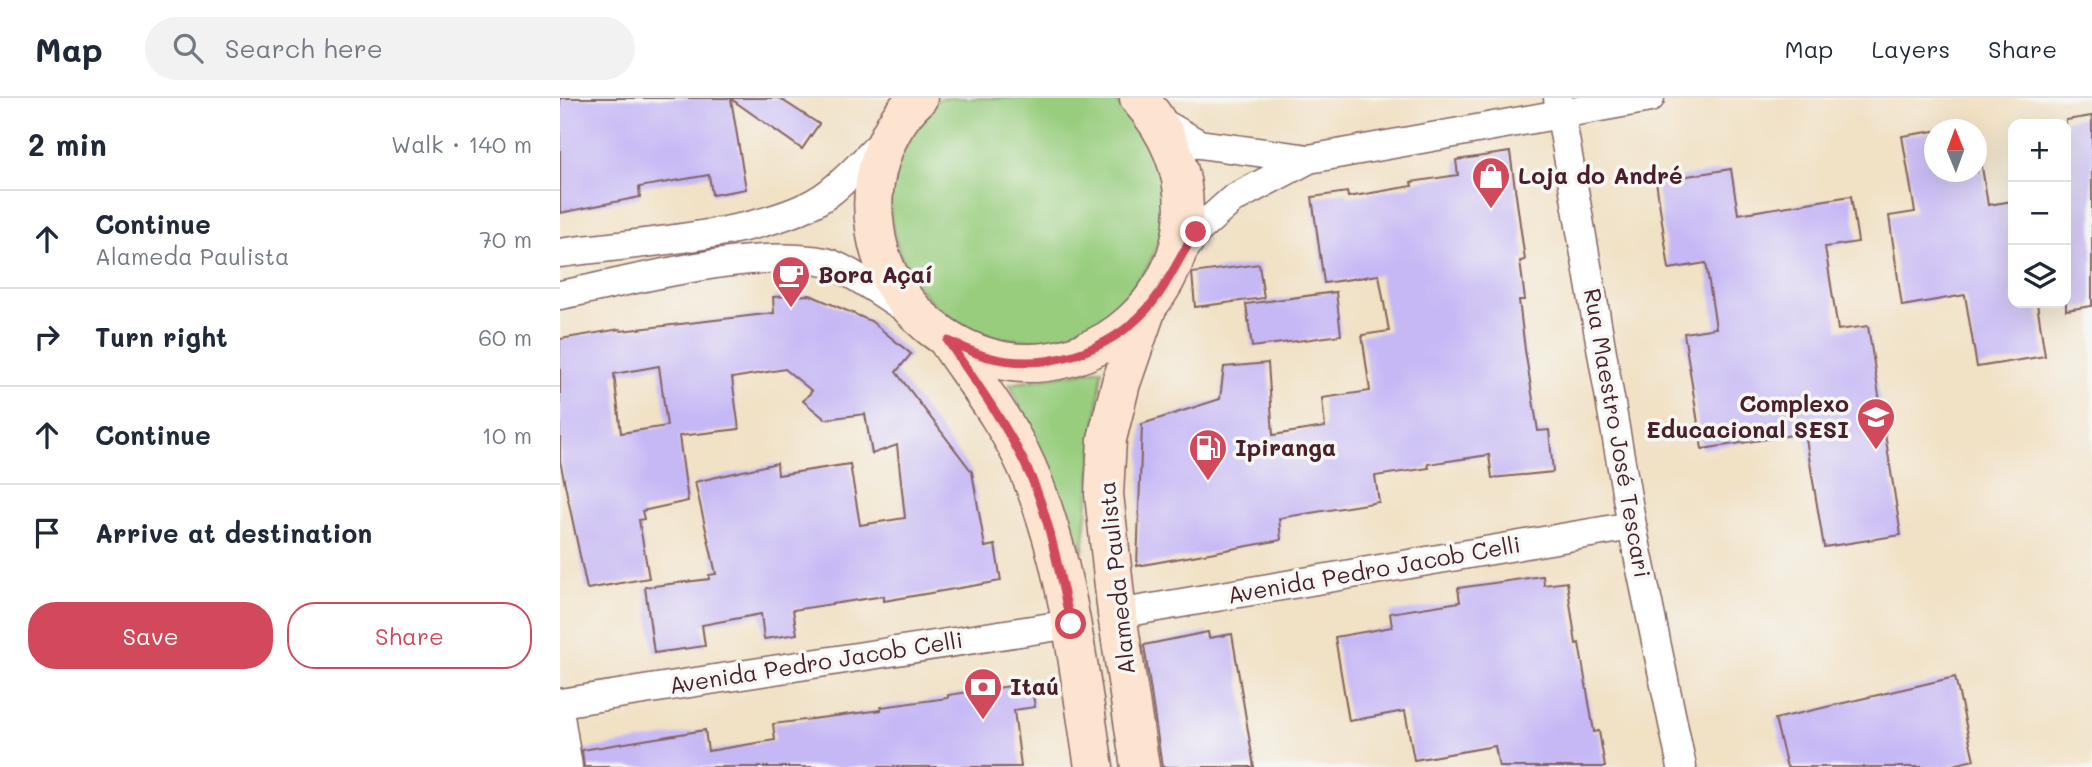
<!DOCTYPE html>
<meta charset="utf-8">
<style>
:root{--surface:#fff;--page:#f2f2f3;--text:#1f2937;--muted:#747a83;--line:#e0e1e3;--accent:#d1495b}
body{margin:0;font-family:Mali,sans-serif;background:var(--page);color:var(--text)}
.controls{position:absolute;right:21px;top:21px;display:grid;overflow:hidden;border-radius:14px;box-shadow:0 7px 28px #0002}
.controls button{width:63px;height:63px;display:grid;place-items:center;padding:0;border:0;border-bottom:2px solid var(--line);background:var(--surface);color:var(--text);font:35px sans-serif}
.compass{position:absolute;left:1364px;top:21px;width:63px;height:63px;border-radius:50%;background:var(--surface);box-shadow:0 7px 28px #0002;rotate:359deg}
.stop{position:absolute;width:21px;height:21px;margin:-16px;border:5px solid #d1495b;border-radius:50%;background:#fff}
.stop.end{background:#d1495b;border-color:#fff;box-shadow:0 2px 7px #0008}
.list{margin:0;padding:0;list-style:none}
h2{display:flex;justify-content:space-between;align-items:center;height:91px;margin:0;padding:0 28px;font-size:30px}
h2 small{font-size:23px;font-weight:400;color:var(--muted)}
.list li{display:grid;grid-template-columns:46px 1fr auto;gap:21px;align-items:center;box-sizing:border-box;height:98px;padding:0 28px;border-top:2px solid var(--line)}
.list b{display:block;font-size:26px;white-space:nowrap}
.list p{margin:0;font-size:23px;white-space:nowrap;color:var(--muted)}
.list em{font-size:23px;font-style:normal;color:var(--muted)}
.actions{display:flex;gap:14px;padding:21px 28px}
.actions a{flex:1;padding:16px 0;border:2px solid var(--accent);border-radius:28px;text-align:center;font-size:24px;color:var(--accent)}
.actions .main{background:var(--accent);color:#fff}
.icon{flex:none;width:38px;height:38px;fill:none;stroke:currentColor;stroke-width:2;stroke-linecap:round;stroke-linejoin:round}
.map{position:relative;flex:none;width:1532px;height:669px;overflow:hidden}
header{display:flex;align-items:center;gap:42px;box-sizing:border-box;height:98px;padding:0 35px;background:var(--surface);border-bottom:2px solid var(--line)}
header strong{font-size:33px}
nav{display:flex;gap:38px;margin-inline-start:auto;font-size:24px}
.search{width:490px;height:63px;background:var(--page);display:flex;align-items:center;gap:18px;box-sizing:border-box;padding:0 24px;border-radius:38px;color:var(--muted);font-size:26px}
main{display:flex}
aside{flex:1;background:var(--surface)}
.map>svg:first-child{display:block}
.green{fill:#98cd7e;stroke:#717654;stroke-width:2}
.building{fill:#c6b8f5;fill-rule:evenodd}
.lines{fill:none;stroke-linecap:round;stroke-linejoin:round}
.street-casing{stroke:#846361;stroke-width:31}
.secondary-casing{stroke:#846361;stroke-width:41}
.street{stroke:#fff;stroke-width:28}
.secondary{stroke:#fde4d1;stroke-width:38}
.route{stroke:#d1495b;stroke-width:9}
.labels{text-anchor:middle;stroke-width:7;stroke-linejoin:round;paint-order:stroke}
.poi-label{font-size:23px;font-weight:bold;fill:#4a1f2b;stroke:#f6f6f2;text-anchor:start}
.street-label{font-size:23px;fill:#4a1f2b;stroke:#f6f6f2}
</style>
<header>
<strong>Map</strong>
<div class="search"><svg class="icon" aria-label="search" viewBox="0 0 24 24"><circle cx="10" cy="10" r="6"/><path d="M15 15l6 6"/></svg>Search here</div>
<nav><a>Map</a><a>Layers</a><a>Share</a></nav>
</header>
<main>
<aside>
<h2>2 min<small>Walk · 140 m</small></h2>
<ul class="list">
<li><svg class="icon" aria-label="ahead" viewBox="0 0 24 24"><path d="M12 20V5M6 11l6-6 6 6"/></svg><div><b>Continue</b><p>Alameda Paulista</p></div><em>70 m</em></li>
<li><svg class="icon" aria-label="right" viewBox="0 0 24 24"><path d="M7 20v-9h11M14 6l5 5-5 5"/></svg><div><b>Turn right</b></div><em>60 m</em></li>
<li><svg class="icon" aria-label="ahead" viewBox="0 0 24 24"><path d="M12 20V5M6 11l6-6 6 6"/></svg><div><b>Continue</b></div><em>10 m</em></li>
<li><svg class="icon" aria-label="arrive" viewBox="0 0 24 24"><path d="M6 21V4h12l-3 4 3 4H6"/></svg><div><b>Arrive at destination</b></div></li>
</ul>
<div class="actions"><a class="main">Save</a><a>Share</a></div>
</aside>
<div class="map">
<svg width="1532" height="669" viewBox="0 0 1532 669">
<rect width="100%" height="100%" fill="#f6f6f2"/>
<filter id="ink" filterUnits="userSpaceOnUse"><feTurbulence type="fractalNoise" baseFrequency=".0143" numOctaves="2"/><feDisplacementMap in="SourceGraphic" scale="14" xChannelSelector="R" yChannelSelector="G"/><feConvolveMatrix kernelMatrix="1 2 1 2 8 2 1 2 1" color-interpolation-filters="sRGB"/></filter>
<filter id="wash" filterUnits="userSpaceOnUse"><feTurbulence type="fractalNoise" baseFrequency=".00686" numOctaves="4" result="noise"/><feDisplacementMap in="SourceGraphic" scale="28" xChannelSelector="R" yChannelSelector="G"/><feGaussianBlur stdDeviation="1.57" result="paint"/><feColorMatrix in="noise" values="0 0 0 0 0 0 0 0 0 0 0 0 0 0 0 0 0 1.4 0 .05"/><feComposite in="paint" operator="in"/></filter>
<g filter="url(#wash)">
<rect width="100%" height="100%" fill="#f1e1c5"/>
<g class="green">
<path d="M 380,0 L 554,0 C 575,24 591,44 601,75 C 619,134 574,216 516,235 C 422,264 333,204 330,106 C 328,71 348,19 380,0 Z"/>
<polygon points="542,271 523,453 450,286"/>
</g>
<g id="blocks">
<g class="building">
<polygon points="0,0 219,0 259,26 242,51 171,1 186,91 152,97 149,77 79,89 80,99 0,115"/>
<polygon points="1532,18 1532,208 1506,212 1506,22"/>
<polygon points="1375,33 1375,74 1417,74 1417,37 1428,107 1453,103 1453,205 1477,205 1485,258 1417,269 1405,197 1342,208 1329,118 1355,114 1342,38"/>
<polygon points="950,54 965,162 960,163 965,202 959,202 965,252 978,333 989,332 993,374 932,380 929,357 868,366 869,370 815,378 819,404 719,420 721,442 577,468 582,326 660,301 664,269 708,265 713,337 765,329 762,300 810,293 802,237 829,233 819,177 764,185 752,99 787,94 788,99 852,88 851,84 898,77 896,62"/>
<polygon points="1171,71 1178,116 1291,98 1298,144 1265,149 1278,232 1308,228 1341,437 1264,449 1245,335 1142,351 1124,235 1156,230 1146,165 1109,171 1096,83"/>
<polygon points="699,166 704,200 635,209 632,175"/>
<polygon points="776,194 781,237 692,249 686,206"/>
<path d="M 250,197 L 311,223 L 351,256 L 336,274 L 412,374 L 425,449 L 435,447 L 441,483 L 324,503 L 324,498 L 233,512 L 237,536 L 204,541 L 201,516 L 142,527 L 145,548 L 94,555 L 85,489 L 149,481 L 149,477 L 156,476 L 135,384 L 217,365 L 218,377 L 290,366 L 300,427 L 345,420 L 337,347 L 312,356 L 305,316 L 265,321 L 243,303 L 252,293 L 225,271 L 172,280 L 179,331 L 119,338 L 128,403 L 82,413 L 84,421 L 79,422 L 89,480 L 27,491 L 0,363 L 0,241 L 60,231 L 61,233 L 214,215 L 213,199 ZM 99,268 L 107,328 L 61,335 L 54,276 Z"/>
<polygon points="983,478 984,487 1007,484 1016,546 1019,545 1034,634 1039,633 1045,669 939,669 935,648 854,662 845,613 789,623 775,539 832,529 830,515 900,504 898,490"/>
<polygon points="648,534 649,540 672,536 694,669 602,669 584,547"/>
<polygon points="1395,579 1414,662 1385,669 1227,669 1215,621"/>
<polygon points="471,585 475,609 454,612 461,669 24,669 22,652 145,632 148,653 215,642 213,626 321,612 321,609 388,600 388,597"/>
</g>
</g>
</g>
<g filter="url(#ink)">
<use href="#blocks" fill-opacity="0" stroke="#846361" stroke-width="2"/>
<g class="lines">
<defs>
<g id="street">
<polyline points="998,0 1072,428 1122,669"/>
<polyline points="599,23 639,46 749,61"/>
<path d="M 0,155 C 71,145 214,138 269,95 C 290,79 308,58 327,40"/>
<polyline points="618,161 636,134 673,101 749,61 1090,0"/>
<path d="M 0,197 C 78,182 187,150 265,164 C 282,167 330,201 348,212"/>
<polyline points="557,516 1072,428"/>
<polyline points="0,605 511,526"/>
<polyline points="0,618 8,669"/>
</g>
<g id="secondary">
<path d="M 358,0 C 323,32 308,84 315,130 C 320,170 340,204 371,229 C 518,346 713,154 579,0"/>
<path d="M 388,243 C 415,283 447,324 467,369 C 508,463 518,569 534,669"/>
<polyline points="580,669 557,516 544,396 547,341 561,285 586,213"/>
</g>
</defs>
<use href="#street" class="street-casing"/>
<use href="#secondary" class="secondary-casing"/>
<use href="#street" class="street"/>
<use href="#secondary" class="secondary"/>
</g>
</g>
<g class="lines" filter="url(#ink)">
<path class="route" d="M 511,526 C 498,473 490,416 465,366 C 444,323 415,283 388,243 C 401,248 415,256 428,259 C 485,274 548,254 587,211 C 607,189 619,159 636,134"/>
</g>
<defs>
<symbol id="shop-pin" viewBox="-11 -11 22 30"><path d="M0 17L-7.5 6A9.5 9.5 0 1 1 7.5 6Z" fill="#d1495b" stroke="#f6f6f2"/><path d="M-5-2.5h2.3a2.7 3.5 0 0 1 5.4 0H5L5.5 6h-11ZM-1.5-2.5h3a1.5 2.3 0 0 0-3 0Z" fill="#fff"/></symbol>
<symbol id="cafe-pin" viewBox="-11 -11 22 30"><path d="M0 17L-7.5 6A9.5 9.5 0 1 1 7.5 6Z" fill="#d1495b" stroke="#f6f6f2"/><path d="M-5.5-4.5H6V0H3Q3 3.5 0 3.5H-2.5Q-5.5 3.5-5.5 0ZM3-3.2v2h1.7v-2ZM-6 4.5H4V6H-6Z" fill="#fff"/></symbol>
<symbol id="school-pin" viewBox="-11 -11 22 30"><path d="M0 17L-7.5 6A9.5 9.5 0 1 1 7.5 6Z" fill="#d1495b" stroke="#f6f6f2"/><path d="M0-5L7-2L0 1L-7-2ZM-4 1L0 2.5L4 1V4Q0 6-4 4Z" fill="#fff"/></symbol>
<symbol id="fuel-pin" viewBox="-11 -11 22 30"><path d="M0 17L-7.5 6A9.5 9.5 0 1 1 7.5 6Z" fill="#d1495b" stroke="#f6f6f2"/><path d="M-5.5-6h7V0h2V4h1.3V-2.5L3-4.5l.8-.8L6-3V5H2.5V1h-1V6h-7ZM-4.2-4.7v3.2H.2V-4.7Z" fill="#fff"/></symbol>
<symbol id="bank-pin" viewBox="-11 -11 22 30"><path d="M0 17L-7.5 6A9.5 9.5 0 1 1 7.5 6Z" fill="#d1495b" stroke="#f6f6f2"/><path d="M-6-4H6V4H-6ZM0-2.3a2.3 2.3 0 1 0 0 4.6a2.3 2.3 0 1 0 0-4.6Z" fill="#fff"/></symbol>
</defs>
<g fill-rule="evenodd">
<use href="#shop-pin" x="909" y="56" width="44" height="60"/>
<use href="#cafe-pin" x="209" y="155" width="44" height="60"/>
<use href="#school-pin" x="1294" y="297" width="44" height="60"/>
<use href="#fuel-pin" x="626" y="328" width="44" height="60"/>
<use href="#bank-pin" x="401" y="567" width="44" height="60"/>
</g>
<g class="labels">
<g class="poi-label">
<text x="958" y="86">Loja do André</text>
<text x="258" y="185">Bora Açaí</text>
<text x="1289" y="314" text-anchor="end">Complexo<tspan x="1289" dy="26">Educacional SESI</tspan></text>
<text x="675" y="358">Ipiranga</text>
<text x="450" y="597">Itaú</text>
</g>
<g class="street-label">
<text transform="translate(1057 335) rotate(80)" y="8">Rua Maestro José Tescari</text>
<text transform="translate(814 472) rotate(-10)" y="8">Avenida Pedro Jacob Celli</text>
<text transform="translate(557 480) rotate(-96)" y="8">Alameda Paulista</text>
<text transform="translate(256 565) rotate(-9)" y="8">Avenida Pedro Jacob Celli</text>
</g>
</g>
</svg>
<div class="controls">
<button>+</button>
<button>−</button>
<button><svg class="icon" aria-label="layers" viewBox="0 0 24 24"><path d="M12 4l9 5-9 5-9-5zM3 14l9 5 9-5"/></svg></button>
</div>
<svg class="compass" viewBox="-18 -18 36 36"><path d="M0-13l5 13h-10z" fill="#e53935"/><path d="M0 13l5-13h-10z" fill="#747a83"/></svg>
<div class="stop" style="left:511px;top:526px"></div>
<div class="stop end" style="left:636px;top:134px"></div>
</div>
</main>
